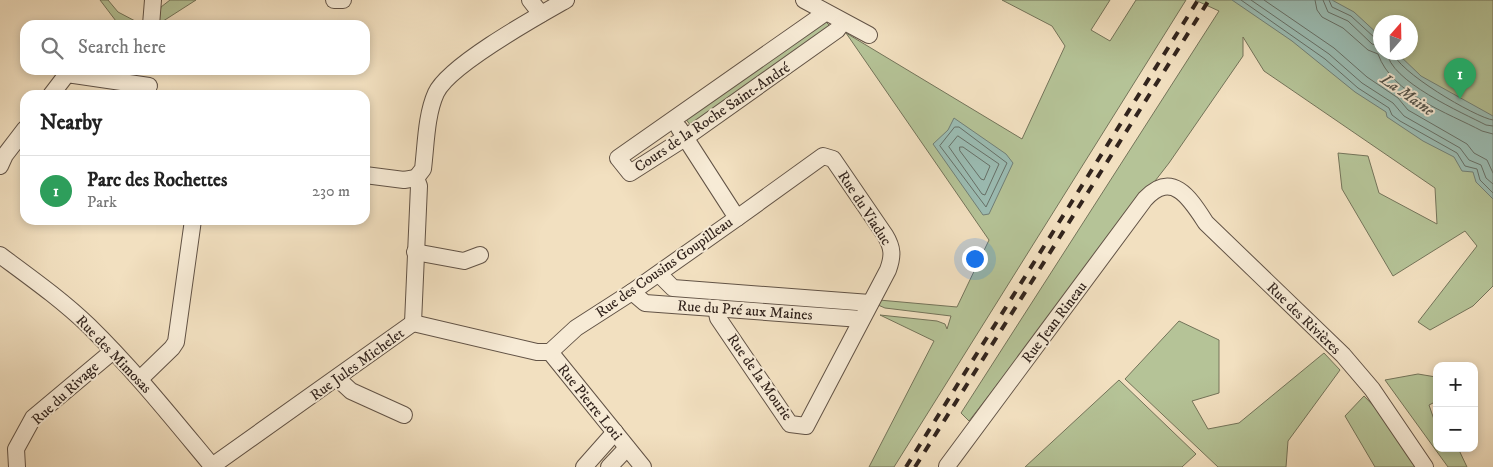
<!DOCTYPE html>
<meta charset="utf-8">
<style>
:root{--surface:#fff;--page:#f2f2f2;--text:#222;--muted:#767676;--line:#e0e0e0;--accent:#1a73e8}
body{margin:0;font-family:"IM FELL DW Pica",serif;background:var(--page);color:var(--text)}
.controls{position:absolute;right:15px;bottom:15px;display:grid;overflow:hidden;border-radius:10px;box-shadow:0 2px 8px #0003}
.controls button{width:45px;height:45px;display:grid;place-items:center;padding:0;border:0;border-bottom:1px solid var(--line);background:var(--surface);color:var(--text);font:25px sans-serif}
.compass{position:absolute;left:1373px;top:15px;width:45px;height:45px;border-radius:50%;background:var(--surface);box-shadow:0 2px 8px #0003;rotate:20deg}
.you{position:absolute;left:974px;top:258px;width:18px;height:18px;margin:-12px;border:4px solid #fff;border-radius:50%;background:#1a73e8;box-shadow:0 0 0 8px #1a73e833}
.badge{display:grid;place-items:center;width:32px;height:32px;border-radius:50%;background:var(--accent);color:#fff;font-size:16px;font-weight:700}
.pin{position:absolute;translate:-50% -41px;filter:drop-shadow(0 1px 2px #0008)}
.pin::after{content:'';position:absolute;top:26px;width:18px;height:15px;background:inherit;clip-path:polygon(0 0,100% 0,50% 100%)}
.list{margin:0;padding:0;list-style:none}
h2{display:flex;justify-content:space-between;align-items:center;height:65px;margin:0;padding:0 20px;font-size:21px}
h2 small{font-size:16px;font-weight:400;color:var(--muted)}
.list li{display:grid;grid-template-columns:32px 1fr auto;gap:15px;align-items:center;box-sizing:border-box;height:70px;padding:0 20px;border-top:1px solid var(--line)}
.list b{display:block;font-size:19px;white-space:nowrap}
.list p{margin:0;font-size:16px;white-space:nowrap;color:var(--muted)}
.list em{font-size:16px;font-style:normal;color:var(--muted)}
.icon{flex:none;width:28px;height:28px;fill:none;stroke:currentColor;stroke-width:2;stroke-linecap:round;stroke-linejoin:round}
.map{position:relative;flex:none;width:1493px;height:467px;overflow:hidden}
.search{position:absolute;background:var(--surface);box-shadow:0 2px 8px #0003;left:20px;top:20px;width:350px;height:55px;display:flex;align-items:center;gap:12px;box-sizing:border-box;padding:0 18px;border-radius:15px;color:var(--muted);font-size:19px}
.panel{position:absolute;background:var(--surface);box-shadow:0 2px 8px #0003;left:20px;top:90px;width:350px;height:135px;border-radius:15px}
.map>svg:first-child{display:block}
.green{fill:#b5c397;stroke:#74745a;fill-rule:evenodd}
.water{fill:#9bbdb4;stroke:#718078}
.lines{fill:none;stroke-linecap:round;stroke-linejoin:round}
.shore{stroke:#667068;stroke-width:1}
.street-casing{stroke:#625346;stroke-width:18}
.street{stroke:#f7ebd6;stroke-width:16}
.rail{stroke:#32241d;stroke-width:4;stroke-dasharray:9 9;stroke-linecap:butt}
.labels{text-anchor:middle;stroke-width:4;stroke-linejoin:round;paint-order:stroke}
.street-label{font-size:15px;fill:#32241d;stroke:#f7ebd6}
.water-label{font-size:16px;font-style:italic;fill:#52524a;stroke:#f7ebd6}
</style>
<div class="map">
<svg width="1493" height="467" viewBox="0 0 1493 467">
<rect width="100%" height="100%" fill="#f2e0c0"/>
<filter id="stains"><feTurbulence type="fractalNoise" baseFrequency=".004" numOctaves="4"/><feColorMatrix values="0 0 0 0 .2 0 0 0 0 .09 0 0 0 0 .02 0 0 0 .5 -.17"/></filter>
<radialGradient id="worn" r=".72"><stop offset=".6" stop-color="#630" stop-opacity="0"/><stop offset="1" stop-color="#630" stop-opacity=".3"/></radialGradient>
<g class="green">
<polygon points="100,0 108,0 118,12 137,22 137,25 119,25"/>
<polygon points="170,0 196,0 157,25 161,7"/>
<polygon points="1002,0 1110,0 1091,30 1110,41 1136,0 1186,0 894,467 869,467 934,341 880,315 937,321 945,324 947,329 951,316 885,308 878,305 879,300 957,307 989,240 846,33 1022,139 1065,46 1052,26"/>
<path d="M 1195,0 L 1493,0 L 1493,286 L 1473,306 L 1430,330 L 1418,322 L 1477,246 L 1465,231 L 1393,276 L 1342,189 L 1338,153 L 1368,156 L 1379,193 L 1437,224 L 1435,188 L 1264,71 L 1243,37 L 1243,56 L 1169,163 L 969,421 L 961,413 L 1219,11 ZM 1380,22 L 1410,22 L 1410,52 L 1380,52 Z"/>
<polygon points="825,21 831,27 691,126 685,118"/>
<polygon points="1179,321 1219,340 1219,393 1192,401 1208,429 1239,423 1324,353 1340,370 1288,441 1286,467 1218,467 1125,379"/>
<polygon points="1418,374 1436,377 1437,380 1437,401 1429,405 1437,428 1437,448 1458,448 1467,467 1448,467 1385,380"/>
<polygon points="1119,380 1196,454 1182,467 1025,467"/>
<polygon points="1364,396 1390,423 1419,467 1375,467 1345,416"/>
</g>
<g class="water">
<polygon points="1232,0 1332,0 1354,12 1380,36 1380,52 1397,53 1421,76 1493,116 1493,199 1476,182 1473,172 1462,171 1454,157 1423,141 1387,117 1386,112 1355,92 1292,41"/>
<polygon points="954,118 1006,154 1013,163 989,214 983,215 933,144 948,130"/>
</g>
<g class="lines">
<g class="shore">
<polyline points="1241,0 1325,59 1358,88 1389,108 1392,115 1400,121 1457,153 1465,166 1477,169 1480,180 1493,193"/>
<polyline points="1251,0 1329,54 1362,83 1393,103 1404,116 1460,148 1469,160 1481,165 1486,178 1493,184"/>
<polyline points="1264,0 1334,48 1367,77 1398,98 1408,110 1467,144 1474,153 1487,160 1493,173"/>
<path d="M 1315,0 L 1317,10 L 1322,17 L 1343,28 L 1368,50 L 1378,54 C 1392,94 1448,113 1482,131 L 1493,134"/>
<polyline points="1323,0 1328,12 1348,21 1372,44 1380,46"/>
<polyline points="1329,0 1332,7 1351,16 1375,38 1380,39"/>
<path d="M 1387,52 C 1389,81 1463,113 1486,125 L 1493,126"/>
<path d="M 1393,52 C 1395,70 1476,118 1493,120"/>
<polygon points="955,127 959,127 1007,163 986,207 940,146"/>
<polygon points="958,136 999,164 985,195 982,194 949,147"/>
<polygon points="960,147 963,147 990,166 984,180 981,179 960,151"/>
</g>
<defs>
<g id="street">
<polyline points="334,0 343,0"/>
<polyline points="530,0 541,14"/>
<polyline points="804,0 869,35"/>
<polyline points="825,13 618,158 630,173 685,138 837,30 843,22"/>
<polyline points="151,25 153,0"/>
<polyline points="51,95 67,74 149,86"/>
<polyline points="0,166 5,155 25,129"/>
<polyline points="365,175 404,180 416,178"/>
<path d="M 416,178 L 423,169 C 426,145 426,115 436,93 C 449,65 536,17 566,0"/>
<polyline points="415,252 464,261 480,255"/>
<path d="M 0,255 C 31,278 62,300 89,326 C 134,370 173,419 213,467"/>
<polyline points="659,274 673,288 870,303"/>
<polyline points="632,292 645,303 861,319"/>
<path d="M 716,308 L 718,318 L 790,424 L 806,426 L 888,270 C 893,256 893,248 885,235 L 833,159 L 823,156 L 737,218"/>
<polyline points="413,323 537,352 550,352 643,467"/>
<polyline points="413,323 419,186 416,178"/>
<polyline points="550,352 576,328 632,292 737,218 679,128"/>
<polyline points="337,378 351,391 404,415"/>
<polyline points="140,379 172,348 176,342 193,220"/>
<polyline points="212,466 413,323"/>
<path d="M 947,466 L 1145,199 C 1173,169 1191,200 1206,223 L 1343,355 L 1372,389 L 1425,467"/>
<polyline points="17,467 16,449 33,418 113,351"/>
<polyline points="584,467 615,432"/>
<polyline points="609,467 627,448"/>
</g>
</defs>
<use href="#street" class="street-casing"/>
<use href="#street" class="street"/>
<g class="rail">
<polyline points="906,467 1198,0"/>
<polyline points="915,467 1209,0"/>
</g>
</g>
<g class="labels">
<g class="street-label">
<text transform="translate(712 117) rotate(-34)" y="5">Cours de la Roche Saint-André</text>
<text transform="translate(865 208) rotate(57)" y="5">Rue du Viaduc</text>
<text transform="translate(664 267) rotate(-35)" y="5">Rue des Cousins Goupilleau</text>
<text transform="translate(745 310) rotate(4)" y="5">Rue du Pré aux Maines</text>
<text transform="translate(1304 318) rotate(44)" y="5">Rue des Rivières</text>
<text transform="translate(1054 322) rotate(-53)" y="5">Rue Jean Rineau</text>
<text transform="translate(114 354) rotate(46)" y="5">Rue des Mimosas</text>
<text transform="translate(357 364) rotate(-36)" y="5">Rue Jules Michelet</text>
<text transform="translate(760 377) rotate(55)" y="5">Rue de la Mourie</text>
<text transform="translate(65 393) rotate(-43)" y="5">Rue du Rivage</text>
<text transform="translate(590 402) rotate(51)" y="5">Rue Pierre Loti</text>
</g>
<g class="water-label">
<text transform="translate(1408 94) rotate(35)" y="6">La Maine</text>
</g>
</g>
<rect width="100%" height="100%" filter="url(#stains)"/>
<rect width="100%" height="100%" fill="url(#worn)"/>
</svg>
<div class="controls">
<button>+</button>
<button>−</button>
</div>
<svg class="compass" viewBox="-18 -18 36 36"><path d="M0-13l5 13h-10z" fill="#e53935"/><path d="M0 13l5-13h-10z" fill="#767676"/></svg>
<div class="you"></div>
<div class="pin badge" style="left:1460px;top:99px;background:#2e9e5b">1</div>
<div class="search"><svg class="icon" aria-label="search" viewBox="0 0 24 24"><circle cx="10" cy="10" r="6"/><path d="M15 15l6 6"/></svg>Search here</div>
<section class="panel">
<h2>Nearby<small></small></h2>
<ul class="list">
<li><span class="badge" style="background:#2e9e5b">1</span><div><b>Parc des Rochettes</b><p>Park</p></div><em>230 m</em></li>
</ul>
</section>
</div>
